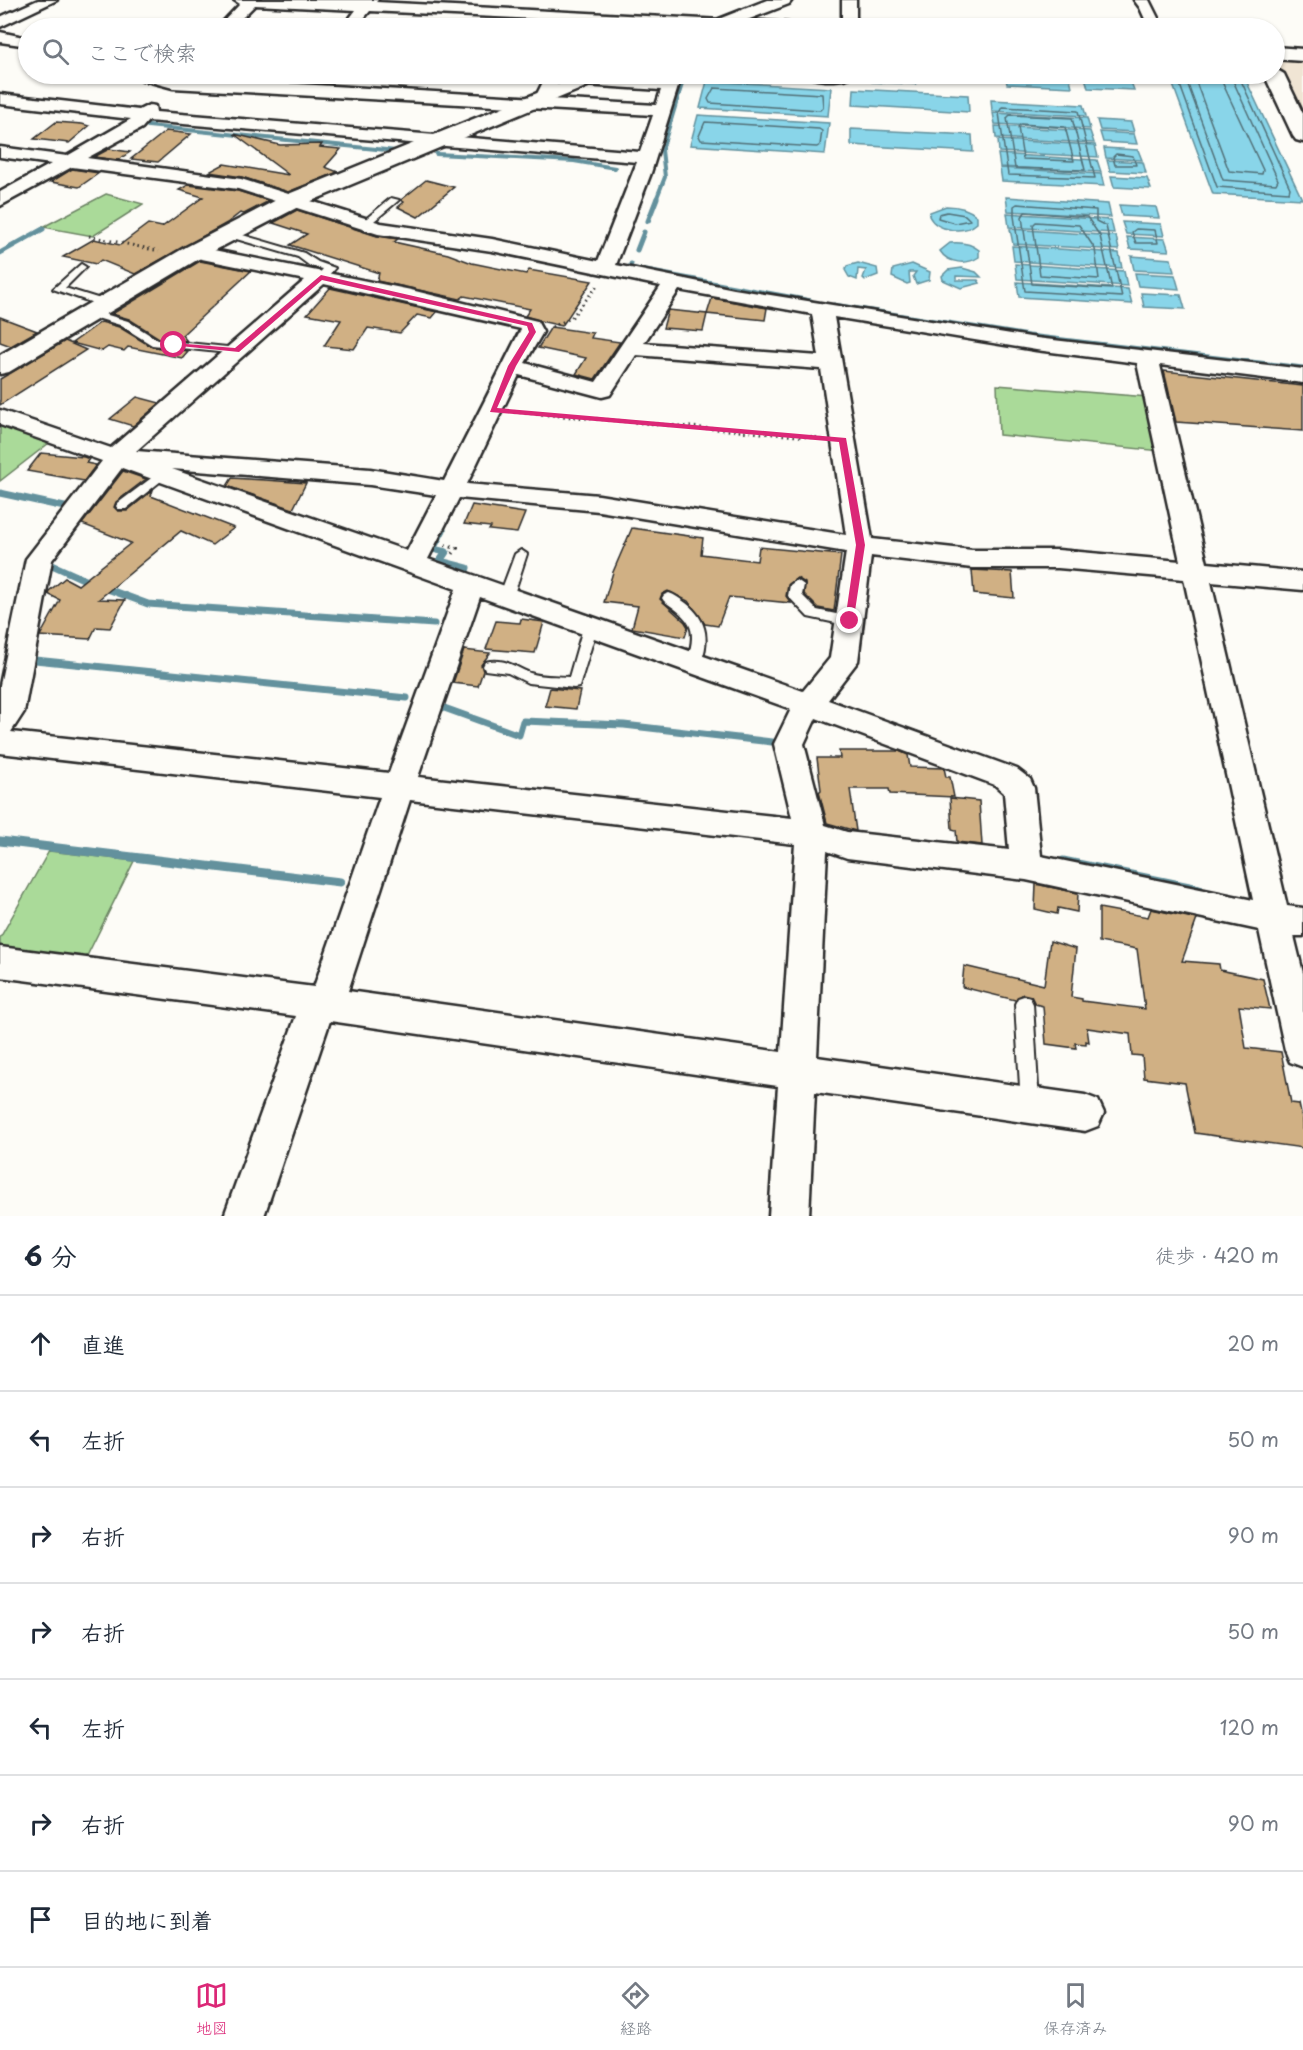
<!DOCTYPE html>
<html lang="ja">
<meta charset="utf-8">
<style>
:root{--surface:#fff;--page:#f6f6f7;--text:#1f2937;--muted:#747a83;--line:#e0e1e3;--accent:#db2777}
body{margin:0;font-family:"Playpen Sans","Klee One",sans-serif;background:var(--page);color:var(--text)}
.stop{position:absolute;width:18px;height:18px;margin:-14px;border:4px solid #db2777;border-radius:50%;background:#fff}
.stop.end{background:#db2777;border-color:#fff;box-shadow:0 2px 6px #0008}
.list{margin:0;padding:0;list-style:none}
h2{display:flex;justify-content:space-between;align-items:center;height:78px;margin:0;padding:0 24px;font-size:26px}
h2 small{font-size:20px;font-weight:400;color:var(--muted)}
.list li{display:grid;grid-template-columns:39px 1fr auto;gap:18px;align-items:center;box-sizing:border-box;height:96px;padding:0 24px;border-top:2px solid var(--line)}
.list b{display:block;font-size:22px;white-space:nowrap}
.list em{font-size:20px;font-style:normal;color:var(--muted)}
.icon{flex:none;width:33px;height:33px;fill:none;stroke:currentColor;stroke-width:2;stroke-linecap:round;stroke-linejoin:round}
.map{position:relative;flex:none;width:1303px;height:1216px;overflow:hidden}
.search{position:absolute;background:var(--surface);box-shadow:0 2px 4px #0004;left:18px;right:18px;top:18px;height:66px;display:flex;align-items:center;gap:15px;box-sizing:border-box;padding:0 21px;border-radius:33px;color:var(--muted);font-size:22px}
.sheet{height:750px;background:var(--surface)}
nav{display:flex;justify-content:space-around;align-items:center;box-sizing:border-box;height:84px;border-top:2px solid var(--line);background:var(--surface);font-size:16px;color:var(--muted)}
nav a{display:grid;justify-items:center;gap:3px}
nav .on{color:var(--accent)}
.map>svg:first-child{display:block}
.built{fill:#f0e5d4}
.green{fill:#aada99;stroke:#6a8262;stroke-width:1.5}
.water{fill:#89d5e9;stroke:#63919d;stroke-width:1.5}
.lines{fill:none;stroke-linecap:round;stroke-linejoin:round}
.shore{stroke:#516f77;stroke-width:1.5}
.stream-far3{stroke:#63919d;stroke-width:4}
.stream-far2{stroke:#63919d;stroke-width:5}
.stream-far1{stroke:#63919d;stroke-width:7}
.stream{stroke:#63919d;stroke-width:9}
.building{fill:#d0b084;stroke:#2b2b2b;stroke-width:1.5}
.service-casing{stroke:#2b2b2b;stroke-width:4}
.minor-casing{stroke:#2b2b2b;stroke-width:5}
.tertiary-casing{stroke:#2b2b2b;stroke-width:5}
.path-far1{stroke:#2b2b2b;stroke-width:3;stroke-dasharray:1.5 4;stroke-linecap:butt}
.path{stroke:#2b2b2b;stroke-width:4;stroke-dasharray:1.5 4.5;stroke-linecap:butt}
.service{fill:#fdfcf7;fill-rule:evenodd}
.minor{fill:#fdfcf7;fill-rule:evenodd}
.tertiary{fill:#fdfcf7;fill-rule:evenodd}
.route{fill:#db2777}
</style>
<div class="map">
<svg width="1303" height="1216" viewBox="0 0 1303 1216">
<rect width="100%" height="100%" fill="#fdfcf7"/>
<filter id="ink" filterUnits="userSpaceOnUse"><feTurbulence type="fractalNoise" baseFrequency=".0167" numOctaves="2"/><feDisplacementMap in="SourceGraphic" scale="12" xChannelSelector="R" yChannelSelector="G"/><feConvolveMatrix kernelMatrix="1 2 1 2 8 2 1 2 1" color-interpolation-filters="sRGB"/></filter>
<g filter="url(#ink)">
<polygon class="built" points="1276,59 1303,61 1303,113"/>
<g class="green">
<polygon points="106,194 143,204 93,236 43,227"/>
<polygon points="997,385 1148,397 1161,451 999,435"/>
<polygon points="0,425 49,443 0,481"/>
<polygon points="49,851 134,861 81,968 0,957 0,938"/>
</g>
<g class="water">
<polygon points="872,74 915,74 916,84 872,82"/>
<polygon points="1005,74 1069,74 1072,87 1007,84"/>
<polygon points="1084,74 1128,74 1134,90 1088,88"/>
<polygon points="1169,74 1243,74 1302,199 1213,194"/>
<polygon points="707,81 831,88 828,116 700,108"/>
<polygon points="854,89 968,95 969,112 853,105"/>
<polygon points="991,100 1083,105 1086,116 992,111"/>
<polygon points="993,113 1087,118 1090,129 995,124"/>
<polygon points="698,115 829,123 825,154 690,145"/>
<polygon points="1097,120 1131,122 1134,132 1100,130"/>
<polygon points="995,126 1090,131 1094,143 996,138"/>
<polygon points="851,129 972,135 973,152 851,145"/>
<polygon points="1100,132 1134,134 1137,144 1103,142"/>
<polygon points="998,140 1095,145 1098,157 999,152"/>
<polygon points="1104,148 1138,150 1142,160 1106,158"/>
<polygon points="998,154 1097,160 1101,172 1000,167"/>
<polygon points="1107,160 1143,162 1146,173 1110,171"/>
<polygon points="1000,168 1101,174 1104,186 1002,181"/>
<polygon points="1111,176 1147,178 1151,189 1114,187"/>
<polygon points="1006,197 1108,204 1111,217 1008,211"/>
<polygon points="1119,205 1156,207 1159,218 1122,216"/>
<path d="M 946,206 C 957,206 968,208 977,216 L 977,223 C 965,234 937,232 929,216 L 930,212 Z"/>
<polygon points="1007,213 1111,220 1114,233 1009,227"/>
<polygon points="1122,222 1161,224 1164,236 1126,234"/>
<polygon points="1010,229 1116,236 1119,250 1013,244"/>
<polygon points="1127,237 1165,239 1169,251 1130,249"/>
<path d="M 950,243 C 961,242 971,243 979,250 L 979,257 C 967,265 948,264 940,251 Z"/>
<polygon points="1012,246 1119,253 1122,268 1014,261"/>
<polygon points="1131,256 1171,259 1174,272 1134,270"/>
<polygon points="858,263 877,268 878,275 865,280 863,278 866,270 858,269 857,280 849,277 845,270 847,266"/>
<polygon points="912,264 930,272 929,280 916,284 913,276 916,272 909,272 910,283 907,284 892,277 893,269"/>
<polygon points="1015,264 1124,271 1127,286 1017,279"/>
<polygon points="962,268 976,272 981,277 956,276 956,280 978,280 980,283 961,288 943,280 942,276 948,270"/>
<polygon points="1135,273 1175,275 1179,289 1138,286"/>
<polygon points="1017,282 1128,289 1132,304 1019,297"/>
<polygon points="1141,293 1181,295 1185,309 1144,307"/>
</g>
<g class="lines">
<g class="shore">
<polyline points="1176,74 1217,187 1289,192 1290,188 1238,74"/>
<polyline points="1184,74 1223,180 1276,184 1278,180 1230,74"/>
<polyline points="1193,74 1229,171 1262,174 1263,170 1223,84 1221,74"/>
<polygon points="714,88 822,94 823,107 820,110 710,103 708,99"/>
<polygon points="1002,107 1078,111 1095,178 1008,175 999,113"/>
<polygon points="1010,115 1072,118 1085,170 1015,168 1007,118"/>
<polygon points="705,122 819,129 822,131 820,145 817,147 701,140 699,136"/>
<polygon points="1021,124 1065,127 1074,161 1023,159 1018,127"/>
<polygon points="1116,154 1133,156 1136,165 1115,165 1113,157"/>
<polygon points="1017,204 1096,210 1096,221 1106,226 1122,297 1025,291 1014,216 1014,206"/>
<polygon points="947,212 965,215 970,220 955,223 938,218 939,214"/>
<polygon points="1025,212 1087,217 1100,236 1112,289 1032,284 1022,217"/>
<polygon points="1036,222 1079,225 1095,249 1099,279 1040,275 1033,225"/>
<polygon points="1136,229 1155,230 1158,243 1136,243 1132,232"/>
</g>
<g class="stream-far3">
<polyline points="719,19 767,0"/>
<polyline points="148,126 396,151"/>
<polyline points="436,154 574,161 615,168"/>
<polyline points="656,200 665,177 662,150 685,74"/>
</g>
<g class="stream-far2">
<polyline points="648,221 657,198"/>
<polyline points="637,250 644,232"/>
<polyline points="0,253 43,229"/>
<polyline points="631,264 630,268 811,301"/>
<polyline points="834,305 1029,336 1303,368"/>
</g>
<g class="stream-far1">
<polyline points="0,493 69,508"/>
<polyline points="443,530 433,549 446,552 440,561 467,568 465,573"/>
<polyline points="50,564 92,583"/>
<polyline points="102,587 148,604 434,624"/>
<polyline points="35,660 407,698"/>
<polyline points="436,705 519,735 523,721 624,725 772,742"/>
</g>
<g class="stream">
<polyline points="0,841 340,882"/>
<polyline points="1063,861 1199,889"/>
</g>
</g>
<g class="building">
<polygon points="56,122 82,124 89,126 69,143 34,139"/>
<polygon points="166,131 191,134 158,162 131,159"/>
<polygon points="234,134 280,145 322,144 320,147 341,149 325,167 338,172 288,192 242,177 209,172 224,164 289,175"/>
<polygon points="109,149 130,152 118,160 94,157"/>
<polygon points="72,169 99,173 79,187 51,182"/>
<polygon points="426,180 454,187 418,217 398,207 404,202 401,200"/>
<polygon points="188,185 238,191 269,201 244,214 240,213 227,223 135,274 101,260 96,264 63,257 94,239 120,245 148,224 162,227 203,197 179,190"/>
<polygon points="297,210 377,236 398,239 394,242 448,254 472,263 526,274 529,270 592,281 562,326 540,321 525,316 530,309 464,296 460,299 451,297 377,281 379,273 290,245 307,234 273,223"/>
<polygon points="200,261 251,271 182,335 187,341 159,338 129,319 112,314"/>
<polygon points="330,288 437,312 432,318 417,315 400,333 368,328 354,349 324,346 341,320 307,314"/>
<polygon points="712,298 767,308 765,320 707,314"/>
<polygon points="668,310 707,314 703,331 663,328"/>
<polygon points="0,317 37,331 11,346 0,342"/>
<polygon points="101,322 119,327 152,347 188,351 182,358 128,347 124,351 108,347 102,351 72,343"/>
<polygon points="551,327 593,333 591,338 620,342 595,379 576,374 586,358 538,348"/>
<polygon points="65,341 86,350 0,405 0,379"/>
<polygon points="1164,371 1303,386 1303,431 1176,422"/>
<polygon points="137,397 160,403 133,426 110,419"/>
<polygon points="41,453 84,457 89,459 86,463 96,465 84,481 27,471"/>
<polygon points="123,471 146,479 116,502 114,507 118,511 127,511 153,490 151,496 234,528 212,545 181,531 99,599 125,600 110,628 96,627 90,639 40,636 60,600 48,594 49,591 65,578 78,585 131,543 82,524"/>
<polygon points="232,478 265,480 306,483 293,509 227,486"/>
<polygon points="472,505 525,513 517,533 489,530 491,527 464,524"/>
<polygon points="632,528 703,538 701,554 757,561 759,547 841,555 834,611 818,608 804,594 805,583 797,578 788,585 786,596 791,603 729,597 718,626 705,624 688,601 668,591 662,594 660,599 685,622 688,627 685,637 632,628 638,606 604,602 613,572"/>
<polygon points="972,570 1012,572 1014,598 974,594"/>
<polygon points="521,619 544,622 535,653 486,649 496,621 520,623"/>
<polygon points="464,650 490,653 481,665 483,671 478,686 453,683"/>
<polygon points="550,688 580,691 576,709 545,706"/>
<polygon points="839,751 899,751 908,755 910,767 944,768 946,777 950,777 954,797 890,794 889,789 850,789 856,831 827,823 819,792 821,790 817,758 840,758"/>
<polygon points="950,798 979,801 982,845 957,842 956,830 952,829"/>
<polygon points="1036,884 1078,893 1077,912 1058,908 1057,914 1035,909"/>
<polygon points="1099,908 1148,917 1151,909 1197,919 1182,961 1219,964 1220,970 1263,979 1270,1009 1239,1006 1246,1048 1281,1052 1291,1103 1299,1104 1303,1123 1303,1148 1195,1133 1185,1083 1144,1078 1142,1056 1132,1055 1130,1034 1087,1028 1089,1042 1086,1041 1086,1044 1075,1043 1076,1048 1046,1044 1043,1006 1035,1004 1031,996 1023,994 1015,1000 962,987 964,966 1044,985 1050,941 1076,949 1071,997 1082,999 1082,1001 1145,1009 1137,949 1099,942"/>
</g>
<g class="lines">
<defs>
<g id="service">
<polygon points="391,198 399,200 368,226 362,226 362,222"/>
<polygon points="229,231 304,253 318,262 335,268 325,279 317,279 316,277 323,269 310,266 298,257 226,236 226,232"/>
<polygon points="81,264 86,267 65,288 110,302 110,306 102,306 53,289"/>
<polygon points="91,310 128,321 158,340 237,348 242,351 237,354 152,345 120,325 87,315 86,313"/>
<polygon points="162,470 166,471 168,474 166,477 126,509 118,509 116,506 118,503"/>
<polygon points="521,550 527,554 513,597 506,602 501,600 499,597 515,554"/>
<polygon points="797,580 804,585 802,595 817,610 855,618 857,621 855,624 850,626 808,617 788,596 790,585"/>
<path d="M 669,593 C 675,595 680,599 686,603 C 708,620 711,643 698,668 L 688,668 L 686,664 C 698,630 693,621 664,601 L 662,598 L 664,595 Z"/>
<path d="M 590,623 L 597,628 L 579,687 L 574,688 L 528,683 L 508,673 L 485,670 L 483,666 L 485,662 C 504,657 515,667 530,673 C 541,677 557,676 569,677 L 583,628 Z"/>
<polygon points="1024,996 1030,998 1033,1004 1039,1103 1037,1109 1030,1112 1023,1109 1021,1103 1015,1004 1018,998"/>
</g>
<g id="minor">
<polygon points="38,0 57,0 0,27 0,17"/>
<polygon points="234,0 378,0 376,2 722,20 729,24 722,28 370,11 356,28 342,28 356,10 255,5 232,28 217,28 240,4"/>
<rect x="842" y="0" width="14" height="28"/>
<polygon points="1134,0 1149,0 1163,28 1149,28 1140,8"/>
<polygon points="0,32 28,38 28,46 0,42"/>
<path d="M 130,74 L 537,98 L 536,96 L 547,74 L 563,74 L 550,99 L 656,105 L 661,90 L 584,85 L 576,80 L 584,75 L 664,81 L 666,74 L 682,74 L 651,173 L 616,265 L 734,289 L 1036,338 L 1303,369 L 1303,383 L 1160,365 L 1207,563 L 1303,572 L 1303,590 L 1211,582 L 1287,906 L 1303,908 L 1303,936 L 1294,936 L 1303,973 L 1303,1067 L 1290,1062 L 1285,1050 L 1259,930 L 1026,880 L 847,858 L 827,851 L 817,1057 L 1085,1095 L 1098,1100 L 1104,1113 L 1098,1126 L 1085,1131 L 815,1092 L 809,1216 L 769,1216 L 778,1086 L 330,1021 L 264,1216 L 224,1216 L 296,1016 L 0,977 L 0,947 L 314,987 L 380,797 L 0,753 L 0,685 L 26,559 L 102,461 L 0,425 L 0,410 L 111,448 L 305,280 L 187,256 L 184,252 L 194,246 L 411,290 L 537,321 L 543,332 L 525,363 L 596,382 L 661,286 L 492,251 L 378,234 L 238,189 L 72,167 L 0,206 L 0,192 L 51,164 L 0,157 L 0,147 L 67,156 L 131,119 L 0,104 L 0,94 L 139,110 L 149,105 L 155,106 L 156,112 L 640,152 L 653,115 L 173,88 L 132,77 ZM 148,121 L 637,162 L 598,261 L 492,239 L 381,223 L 241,179 L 87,158 L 142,128 ZM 324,284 L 521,329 L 444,481 L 370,469 L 136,451 ZM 679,290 L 812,314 L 819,356 L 644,343 ZM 834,317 L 1036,350 L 1137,363 L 1180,561 L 1058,550 L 972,550 L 872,539 ZM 636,355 L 821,369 L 846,535 L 599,495 L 467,484 L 519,375 L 602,397 L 610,395 ZM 122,468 L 456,589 L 389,773 L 11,732 L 24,712 L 52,560 ZM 172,469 L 370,485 L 436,495 L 407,551 ZM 459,498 L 599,511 L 846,552 L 830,658 L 803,691 L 428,559 ZM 871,556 L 972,568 L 1058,568 L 1184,579 L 1253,900 L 1041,856 L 1034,788 L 1030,779 L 1017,769 L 828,700 L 858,661 ZM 480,597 L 791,709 L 774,744 L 792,818 L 418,777 ZM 816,718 L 995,785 L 1004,793 L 1009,850 L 847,832 L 825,825 L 804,744 ZM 410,800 L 795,844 L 781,1052 L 348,991 Z"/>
<path d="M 805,74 L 855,74 C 847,82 813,82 805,74 Z"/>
</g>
<g id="tertiary">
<polygon points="767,0 792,0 789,4 747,20 787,23 793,24 796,28 703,28 706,24"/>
<polygon points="1274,47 1303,49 1303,61 1274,59"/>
<polygon points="1274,68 1284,74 1303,114 1303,142 1296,140 1293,136 1264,74 1274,74"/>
<polygon points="584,74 610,74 607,78 302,205 202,257 9,372 0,374 0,355 186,247 286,195"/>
</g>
</defs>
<use href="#service" class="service-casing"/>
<use href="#minor" class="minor-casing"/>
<use href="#tertiary" class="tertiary-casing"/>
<g class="path-far1">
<polyline points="89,236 159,251"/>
<polyline points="552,327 571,318 599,284"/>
<polyline points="514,412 821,438"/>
</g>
<polyline class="path" points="445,545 457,548 450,557"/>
<use href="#service" class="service"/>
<use href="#minor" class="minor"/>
<use href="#tertiary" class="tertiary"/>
</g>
</g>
<polygon class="route" points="321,275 532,323 536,332 516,366 497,408 846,438 865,545 853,624 845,621 856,545 839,442 490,412 508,366 529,332 527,326 322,280 239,352 170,345 174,343 235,348"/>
</svg>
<div class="stop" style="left:174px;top:345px"></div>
<div class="stop end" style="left:850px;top:621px"></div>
<div class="search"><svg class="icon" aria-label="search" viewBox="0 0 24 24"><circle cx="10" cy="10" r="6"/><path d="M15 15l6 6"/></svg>ここで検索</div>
</div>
<section class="sheet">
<h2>6 分<small>徒歩 · 420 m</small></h2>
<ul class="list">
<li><svg class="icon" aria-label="ahead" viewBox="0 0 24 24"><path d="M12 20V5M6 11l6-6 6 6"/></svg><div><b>直進</b></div><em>20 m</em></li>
<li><svg class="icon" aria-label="left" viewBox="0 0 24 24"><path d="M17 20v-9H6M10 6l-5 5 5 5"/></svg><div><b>左折</b></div><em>50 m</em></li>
<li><svg class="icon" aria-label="right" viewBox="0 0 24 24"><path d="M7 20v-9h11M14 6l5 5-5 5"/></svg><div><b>右折</b></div><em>90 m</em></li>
<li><svg class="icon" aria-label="right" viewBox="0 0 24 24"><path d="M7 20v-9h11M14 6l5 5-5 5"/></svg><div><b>右折</b></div><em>50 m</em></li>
<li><svg class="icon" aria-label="left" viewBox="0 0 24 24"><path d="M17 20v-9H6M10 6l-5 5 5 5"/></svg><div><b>左折</b></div><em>120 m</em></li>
<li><svg class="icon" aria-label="right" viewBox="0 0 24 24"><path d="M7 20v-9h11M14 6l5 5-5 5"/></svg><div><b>右折</b></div><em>90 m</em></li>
<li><svg class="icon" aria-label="arrive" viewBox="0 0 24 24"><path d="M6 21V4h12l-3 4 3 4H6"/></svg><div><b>目的地に到着</b></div></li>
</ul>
</section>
<nav>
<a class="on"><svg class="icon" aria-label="map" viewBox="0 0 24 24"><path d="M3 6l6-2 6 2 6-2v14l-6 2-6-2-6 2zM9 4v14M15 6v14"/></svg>地図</a>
<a><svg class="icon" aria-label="directions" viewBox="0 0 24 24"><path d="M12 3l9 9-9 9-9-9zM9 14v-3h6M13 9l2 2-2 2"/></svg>経路</a>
<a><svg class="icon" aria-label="saved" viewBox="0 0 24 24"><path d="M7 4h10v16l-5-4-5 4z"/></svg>保存済み</a>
</nav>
